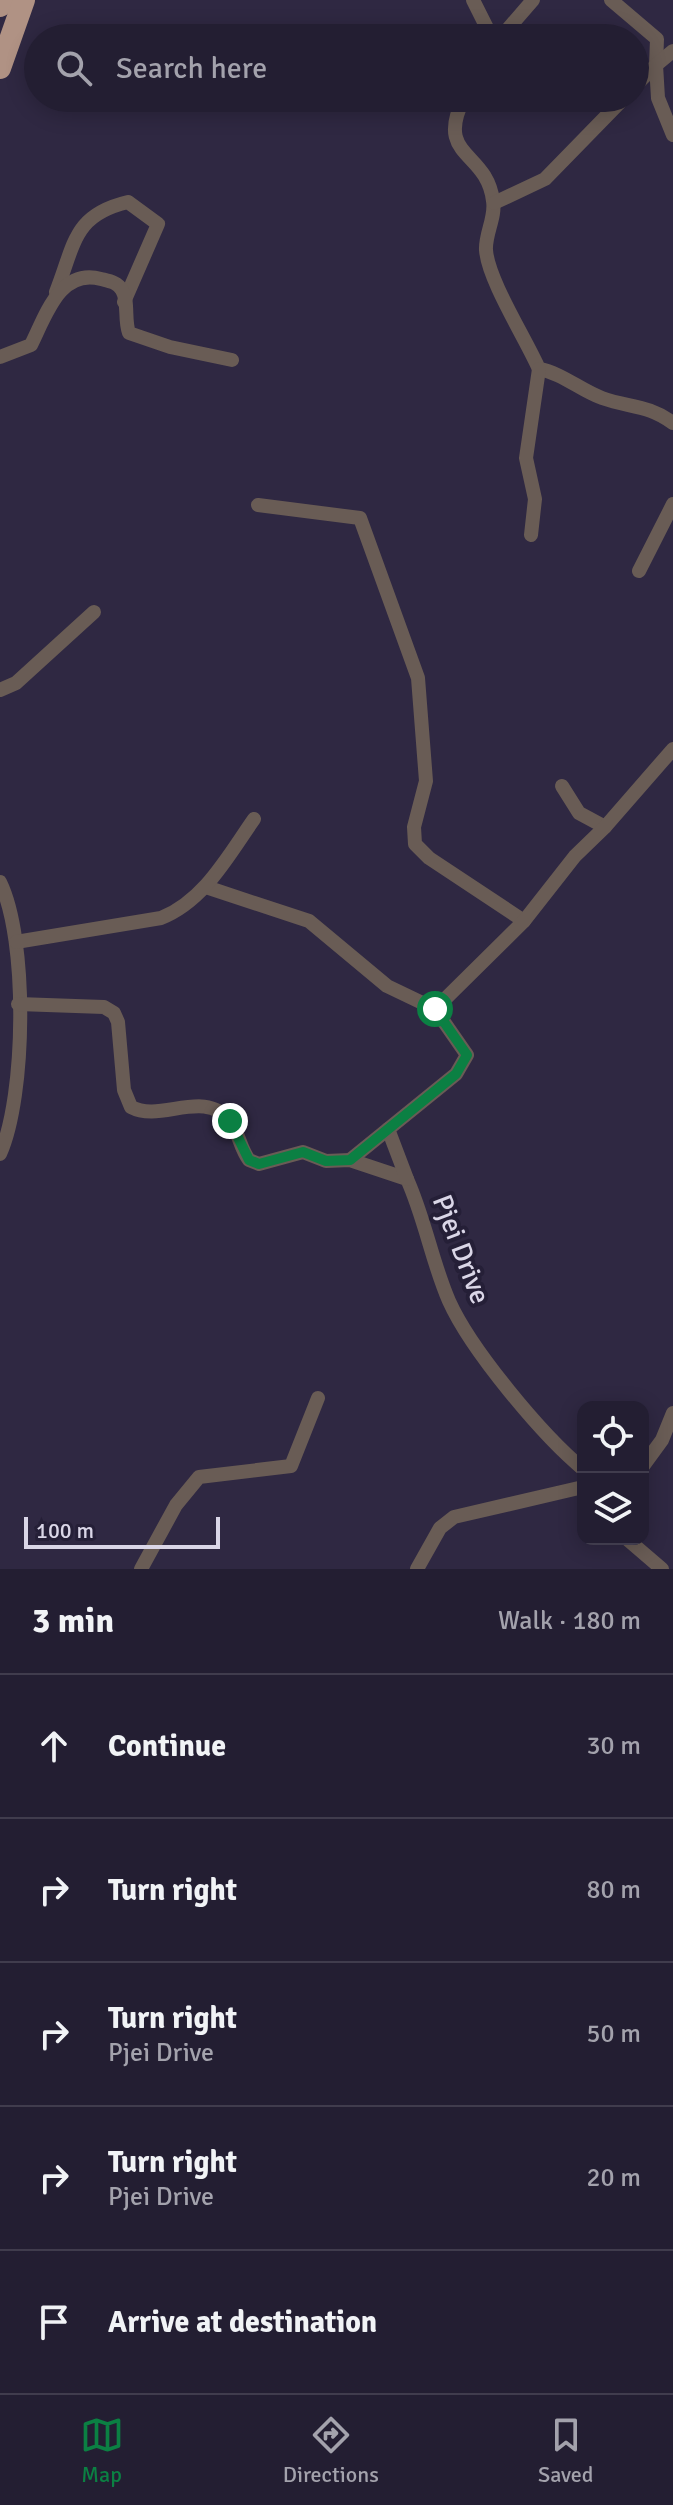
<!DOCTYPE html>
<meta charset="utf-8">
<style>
:root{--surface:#231e32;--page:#2f2b3e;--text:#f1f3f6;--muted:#a3a2ac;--line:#403c4d;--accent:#0b8043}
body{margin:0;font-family:Signika,sans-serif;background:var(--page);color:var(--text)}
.controls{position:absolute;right:24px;bottom:24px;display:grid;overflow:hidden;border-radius:16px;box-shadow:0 4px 20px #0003}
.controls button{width:72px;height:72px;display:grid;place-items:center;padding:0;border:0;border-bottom:2px solid var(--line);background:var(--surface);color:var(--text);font:40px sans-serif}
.scale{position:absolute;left:24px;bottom:20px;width:196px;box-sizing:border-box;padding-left:8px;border:4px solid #dad6e7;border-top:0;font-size:22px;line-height:28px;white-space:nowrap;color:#dad6e7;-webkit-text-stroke:6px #251f37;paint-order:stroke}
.stop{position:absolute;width:24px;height:24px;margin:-18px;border:6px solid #0b8043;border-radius:50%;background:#fff}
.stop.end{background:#0b8043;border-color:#fff;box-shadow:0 2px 8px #0008}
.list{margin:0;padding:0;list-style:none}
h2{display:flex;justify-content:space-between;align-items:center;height:104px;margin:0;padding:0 32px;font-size:34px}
h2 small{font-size:26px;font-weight:400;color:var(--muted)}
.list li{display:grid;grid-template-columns:52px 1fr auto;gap:24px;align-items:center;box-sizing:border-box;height:144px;padding:0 32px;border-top:2px solid var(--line)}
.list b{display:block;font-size:30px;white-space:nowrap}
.list p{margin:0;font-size:26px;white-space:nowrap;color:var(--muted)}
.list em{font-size:26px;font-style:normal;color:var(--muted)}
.icon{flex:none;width:44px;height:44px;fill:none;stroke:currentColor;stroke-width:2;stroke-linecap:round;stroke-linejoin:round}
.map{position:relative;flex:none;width:673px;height:1569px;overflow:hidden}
.search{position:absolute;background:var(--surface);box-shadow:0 4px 20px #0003;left:24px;right:24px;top:24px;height:88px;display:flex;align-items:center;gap:20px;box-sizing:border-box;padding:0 28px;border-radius:44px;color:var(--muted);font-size:30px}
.sheet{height:824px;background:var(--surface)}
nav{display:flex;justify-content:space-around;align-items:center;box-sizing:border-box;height:112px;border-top:2px solid var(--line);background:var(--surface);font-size:22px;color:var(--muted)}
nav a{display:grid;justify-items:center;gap:4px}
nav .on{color:var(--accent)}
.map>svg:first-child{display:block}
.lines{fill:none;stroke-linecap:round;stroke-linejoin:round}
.minor{stroke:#695c55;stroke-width:14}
.trunk{stroke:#b09284;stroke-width:22}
.route{stroke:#0b8043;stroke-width:10}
.labels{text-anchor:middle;stroke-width:8;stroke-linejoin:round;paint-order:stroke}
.street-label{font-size:28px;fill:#dad6e7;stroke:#251f37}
</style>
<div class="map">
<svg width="673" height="1569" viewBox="0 0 673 1569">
<rect width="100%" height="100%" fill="#2f2842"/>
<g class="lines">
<g class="minor">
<polyline points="473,0 492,38"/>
<polyline points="611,0 657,39 656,65 635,86"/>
<polyline points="492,37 507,30 533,0"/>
<polyline points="673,51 656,65 658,98 673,135"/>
<path d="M 464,98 C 434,158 487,150 493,201 C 496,217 485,234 486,250 C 488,280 526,339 539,369 C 562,373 580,390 602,398 C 630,408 647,404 673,423"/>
<polyline points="494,203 545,179 624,98"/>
<path d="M 56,292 C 75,244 73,215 128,202 L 158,224 L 124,302"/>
<path d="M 0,357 L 31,345 C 46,315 60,268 101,279 C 109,281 117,282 122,290 C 129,302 124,319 129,333 L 170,347 L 232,360"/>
<polyline points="258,505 360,518 418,678 426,781 414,827 415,844 429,858 524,921"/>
<polyline points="531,535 535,499 526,458 539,369"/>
<polyline points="639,571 673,504"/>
<polyline points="0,690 16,683 94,612"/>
<polyline points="562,786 579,813 605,827"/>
<path d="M 0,882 C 28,939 26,1096 0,1154"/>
<polyline points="206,887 309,921 387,986 435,1009 467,1055 456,1074 350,1160"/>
<path d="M 16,942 L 161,918 C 204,901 228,856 254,819"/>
<path d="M 18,1004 L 104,1007 L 114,1013 L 118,1022 L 124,1090 L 131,1107 C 161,1123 204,1088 230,1121 C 239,1133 240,1148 249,1160 L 259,1164 L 303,1152 L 326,1161 L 350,1160 L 407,1179 C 425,1219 432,1262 449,1301 C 471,1350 542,1435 583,1469"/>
<polyline points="435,1009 524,921 575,856 605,827 673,749"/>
<polyline points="388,1129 407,1179"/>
<polyline points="643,1466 662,1440 673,1413"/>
<polyline points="627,1539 662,1569"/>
<polyline points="141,1569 176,1505 199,1477 291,1466 318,1398"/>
<polyline points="417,1569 440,1528 454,1517 583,1487"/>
</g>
<g class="trunk">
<polyline points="0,6 2,0"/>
<polyline points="0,68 24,0"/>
</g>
</g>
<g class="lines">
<polyline class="route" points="230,1121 249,1160 259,1164 303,1152 326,1161 350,1160 456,1074 467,1055 435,1009"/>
</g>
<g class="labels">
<g class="street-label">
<text transform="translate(462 1249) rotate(69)" y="10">Pjei Drive</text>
</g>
</g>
</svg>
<div class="controls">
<button><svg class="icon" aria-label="locate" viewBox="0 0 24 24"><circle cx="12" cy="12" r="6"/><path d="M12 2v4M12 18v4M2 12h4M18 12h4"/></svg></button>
<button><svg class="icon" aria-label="layers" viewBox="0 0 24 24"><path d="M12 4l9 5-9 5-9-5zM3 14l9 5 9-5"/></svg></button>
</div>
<div class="scale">100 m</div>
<div class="stop" style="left:435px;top:1009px"></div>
<div class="stop end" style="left:230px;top:1121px"></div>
<div class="search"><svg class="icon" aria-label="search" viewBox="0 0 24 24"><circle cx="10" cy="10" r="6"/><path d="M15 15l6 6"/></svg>Search here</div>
</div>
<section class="sheet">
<h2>3 min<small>Walk · 180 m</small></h2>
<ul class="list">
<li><svg class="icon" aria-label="ahead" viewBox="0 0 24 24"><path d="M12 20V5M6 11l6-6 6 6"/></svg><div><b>Continue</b></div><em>30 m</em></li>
<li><svg class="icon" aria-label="right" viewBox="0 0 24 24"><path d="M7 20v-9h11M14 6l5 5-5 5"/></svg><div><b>Turn right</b></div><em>80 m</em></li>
<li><svg class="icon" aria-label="right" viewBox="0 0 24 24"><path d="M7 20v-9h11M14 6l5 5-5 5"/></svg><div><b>Turn right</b><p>Pjei Drive</p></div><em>50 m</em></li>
<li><svg class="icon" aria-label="right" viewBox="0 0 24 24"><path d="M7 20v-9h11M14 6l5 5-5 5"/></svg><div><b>Turn right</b><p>Pjei Drive</p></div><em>20 m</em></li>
<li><svg class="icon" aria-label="arrive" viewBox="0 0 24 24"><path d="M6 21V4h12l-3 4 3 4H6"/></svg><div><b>Arrive at destination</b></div></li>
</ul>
</section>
<nav>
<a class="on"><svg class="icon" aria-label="map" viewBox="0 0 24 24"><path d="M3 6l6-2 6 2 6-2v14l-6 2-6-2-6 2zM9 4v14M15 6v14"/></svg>Map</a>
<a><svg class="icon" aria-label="directions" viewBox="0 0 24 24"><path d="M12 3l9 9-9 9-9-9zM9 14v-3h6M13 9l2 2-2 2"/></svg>Directions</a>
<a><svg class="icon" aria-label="saved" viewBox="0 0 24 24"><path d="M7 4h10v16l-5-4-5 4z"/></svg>Saved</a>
</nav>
